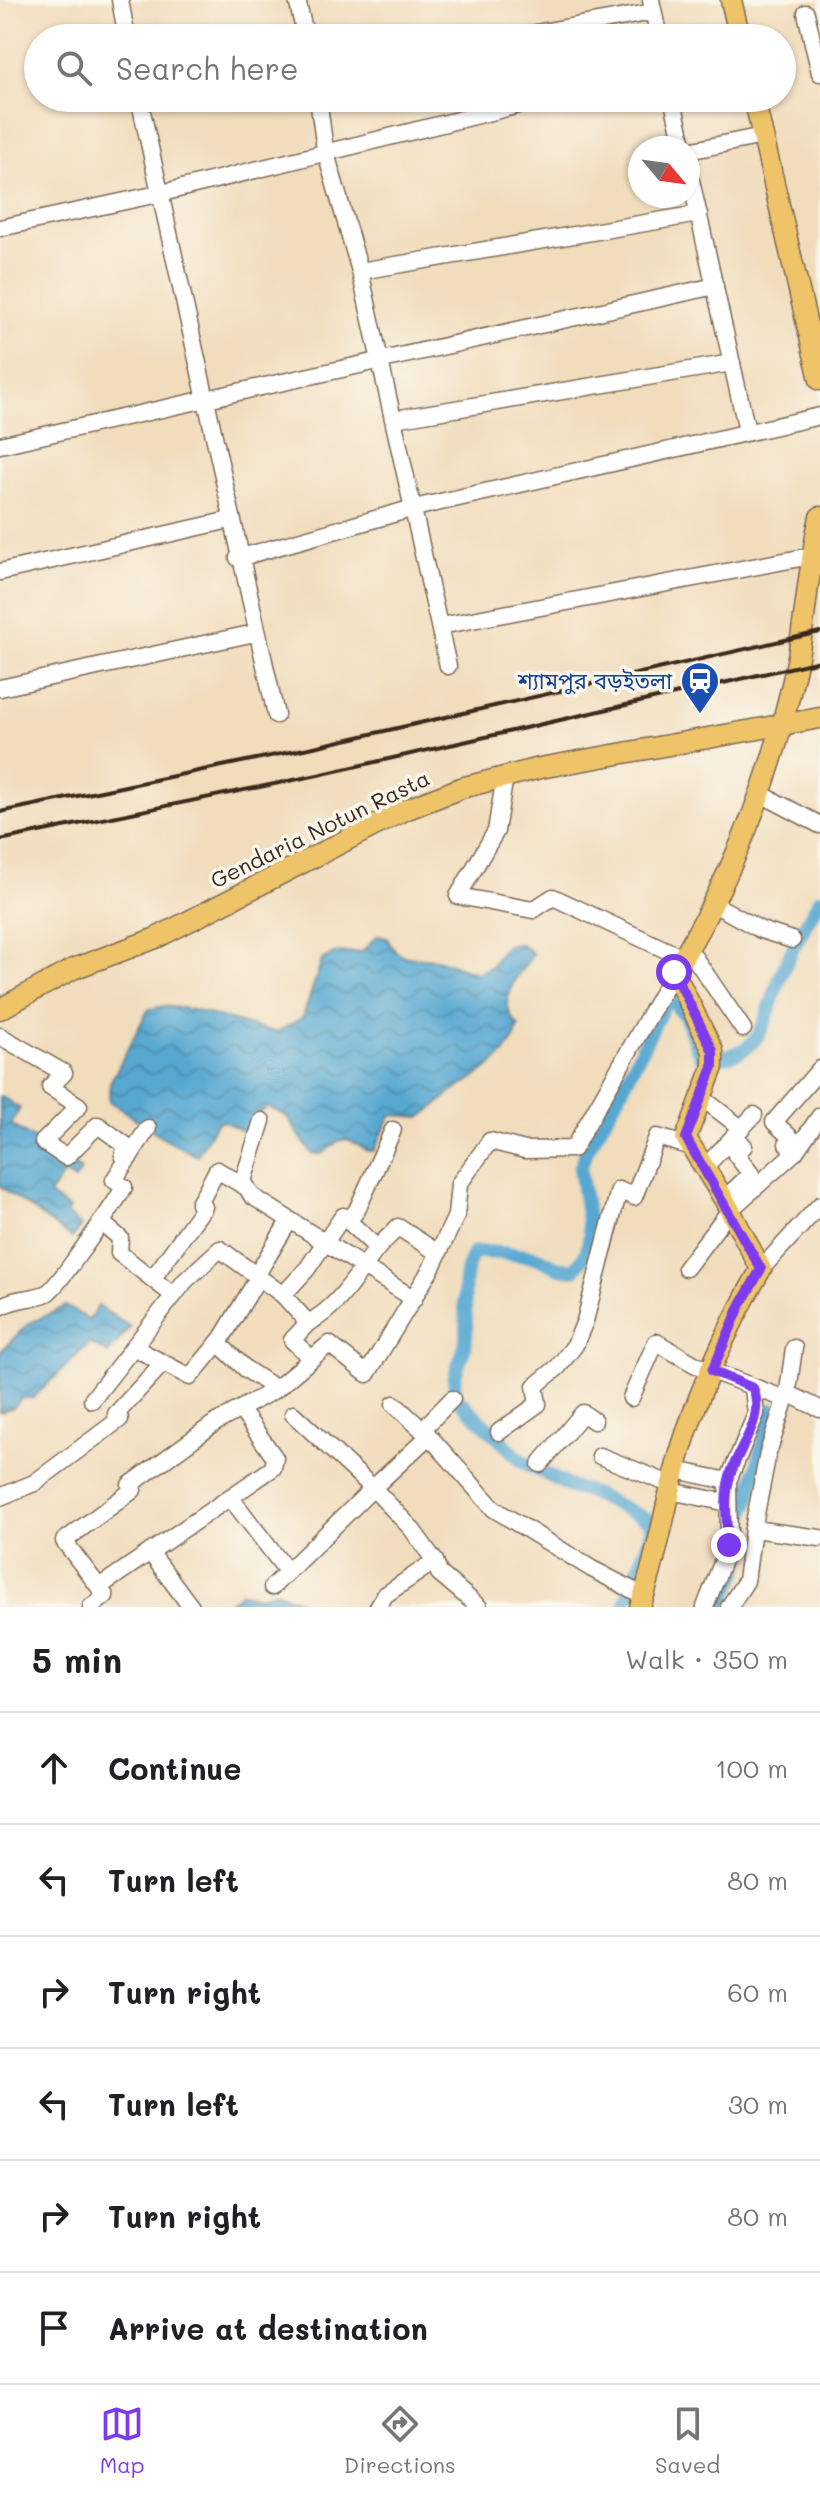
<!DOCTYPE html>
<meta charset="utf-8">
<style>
:root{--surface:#fff;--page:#f6f6f6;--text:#202124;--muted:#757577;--line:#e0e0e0;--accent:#7c3aed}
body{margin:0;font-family:Mali,"Noto Sans Bengali",sans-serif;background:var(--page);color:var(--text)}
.compass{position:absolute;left:628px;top:136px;width:72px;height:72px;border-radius:50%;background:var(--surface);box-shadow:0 2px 6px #0004;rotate:119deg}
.stop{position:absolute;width:24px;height:24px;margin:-18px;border:6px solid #7c3aed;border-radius:50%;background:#fff}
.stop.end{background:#7c3aed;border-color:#fff;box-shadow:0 2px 8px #0008}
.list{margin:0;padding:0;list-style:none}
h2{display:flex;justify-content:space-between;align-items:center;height:104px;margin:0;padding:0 32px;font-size:34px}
h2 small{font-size:26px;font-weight:400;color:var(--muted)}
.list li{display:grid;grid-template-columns:52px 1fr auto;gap:24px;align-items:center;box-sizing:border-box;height:112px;padding:0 32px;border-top:2px solid var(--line)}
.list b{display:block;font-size:30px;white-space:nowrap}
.list em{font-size:26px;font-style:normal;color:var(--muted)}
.icon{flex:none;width:44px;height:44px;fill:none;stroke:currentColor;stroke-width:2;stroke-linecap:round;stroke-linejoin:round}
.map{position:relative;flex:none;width:820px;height:1607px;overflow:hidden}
.search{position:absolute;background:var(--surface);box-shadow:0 2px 6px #0004;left:24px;right:24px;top:24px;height:88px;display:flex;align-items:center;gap:20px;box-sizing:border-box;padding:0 28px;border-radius:44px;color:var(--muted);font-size:30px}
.sheet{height:776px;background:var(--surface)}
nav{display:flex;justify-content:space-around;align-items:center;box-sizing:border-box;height:112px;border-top:2px solid var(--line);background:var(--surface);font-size:22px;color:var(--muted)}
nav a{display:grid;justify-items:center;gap:4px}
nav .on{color:var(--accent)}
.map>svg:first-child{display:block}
.water{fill:url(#water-waves);stroke:#486978;stroke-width:2}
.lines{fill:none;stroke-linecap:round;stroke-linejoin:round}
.canal{stroke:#56a8d1;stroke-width:14}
.minor-casing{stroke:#7b6855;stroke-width:19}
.major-casing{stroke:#7b6855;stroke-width:23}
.minor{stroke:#fff;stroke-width:16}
.major{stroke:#efc469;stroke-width:20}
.rail{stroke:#3b2a1e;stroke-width:4}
.route{stroke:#7c3aed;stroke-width:10}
.labels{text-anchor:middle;stroke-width:7;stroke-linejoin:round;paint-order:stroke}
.transit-label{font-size:22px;fill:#164399;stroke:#fbf7ec;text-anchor:end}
.street-label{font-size:22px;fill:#3b2a1e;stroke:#fbf7ec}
</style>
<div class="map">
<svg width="820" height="1607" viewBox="0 0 820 1607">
<defs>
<pattern id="water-waves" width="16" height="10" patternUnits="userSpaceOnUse" patternTransform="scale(2)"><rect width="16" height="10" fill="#56a8d1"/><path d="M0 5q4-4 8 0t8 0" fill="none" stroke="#4889a9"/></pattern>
</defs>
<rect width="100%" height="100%" fill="#fbf7ec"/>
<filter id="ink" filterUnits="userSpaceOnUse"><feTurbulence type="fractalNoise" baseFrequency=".0125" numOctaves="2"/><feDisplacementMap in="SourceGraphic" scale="16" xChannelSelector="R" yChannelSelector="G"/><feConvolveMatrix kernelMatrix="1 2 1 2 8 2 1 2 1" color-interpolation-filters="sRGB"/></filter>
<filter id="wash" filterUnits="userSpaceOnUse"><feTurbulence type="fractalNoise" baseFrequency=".006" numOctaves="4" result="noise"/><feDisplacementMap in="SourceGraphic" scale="32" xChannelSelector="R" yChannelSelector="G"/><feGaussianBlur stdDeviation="1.8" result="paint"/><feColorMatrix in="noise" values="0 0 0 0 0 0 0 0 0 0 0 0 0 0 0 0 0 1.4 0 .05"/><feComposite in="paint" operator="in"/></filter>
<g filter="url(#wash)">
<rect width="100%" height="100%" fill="#f1dcbb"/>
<g class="water">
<path d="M 377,936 L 387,938 C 398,964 413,955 435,959 C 449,962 463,970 478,973 L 490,967 L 506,945 L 521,944 L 533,954 L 513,982 L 507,1002 L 510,1015 L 519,1027 C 505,1064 480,1073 451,1093 C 441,1101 432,1110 421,1117 L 391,1115 L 374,1151 L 368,1151 L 347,1139 L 338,1141 L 322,1154 L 312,1154 L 287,1117 L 269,1107 L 260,1112 L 250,1135 L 224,1121 L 217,1122 L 197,1156 L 170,1142 L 109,1101 L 110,1083 L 148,1010 C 173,996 244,1028 277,1032 L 303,1017 L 322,960 L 335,953 L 362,952 Z"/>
<polygon points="0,1096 20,1108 11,1124 81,1170 75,1180 64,1173 49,1195 69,1209 66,1214 81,1226 72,1238 0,1186"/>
<polygon points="66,1306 89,1320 98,1306 130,1327 108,1354 90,1343 33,1398 21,1398 14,1407 0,1412 0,1352 28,1324"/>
<polygon points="275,1591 311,1607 232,1607 230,1602 241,1592 258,1597"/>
</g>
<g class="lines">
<g class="canal">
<path d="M 624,1607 L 653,1529 L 649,1520 L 587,1491 L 572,1488 L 522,1461 L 458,1399 C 447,1374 464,1362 466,1339 C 468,1308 457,1281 474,1252 C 482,1251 530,1255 538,1258 C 552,1264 558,1270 574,1270 L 586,1254 L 590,1234 L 580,1169 L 586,1152 L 619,1095 L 667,999 L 671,999 L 685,1016 L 701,1058 C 768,1061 763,1017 783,970 C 793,946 807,922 820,899"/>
<polyline points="720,1607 737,1572 742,1525 772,1410"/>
</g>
</g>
</g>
<g filter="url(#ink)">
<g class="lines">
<defs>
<g id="minor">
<polyline points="120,0 127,38"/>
<polyline points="297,0 306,38"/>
<polyline points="651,0 659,38"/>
<polyline points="806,13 820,73"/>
<polyline points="508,38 653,12"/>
<polyline points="139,98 276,715"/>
<polyline points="318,98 325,150 360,271 448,666"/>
<polyline points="672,98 684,148"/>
<polyline points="688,151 763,136"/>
<polyline points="688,167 747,431"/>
<polyline points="0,228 158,194 547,98"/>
<polyline points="360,271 699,214"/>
<polyline points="394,419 732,363"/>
<polyline points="0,445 715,286"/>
<polyline points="238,558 414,508 820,416"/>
<polyline points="0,572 230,520"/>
<polyline points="440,626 811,556"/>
<polyline points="0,688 255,633"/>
<polyline points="505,776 496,831 458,896 533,910 553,897 683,958"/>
<polyline points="759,793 820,825"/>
<polyline points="712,903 761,930 792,940"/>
<polyline points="688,948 743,1029"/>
<polyline points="0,1036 64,1073 50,1087 79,1106 43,1142 66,1157 98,1125 128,1147 123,1155 129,1158"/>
<polyline points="701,1097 741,1128"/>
<polyline points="262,1121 243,1181 252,1196 414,1299"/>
<polyline points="795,1152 787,1144 792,1139 774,1122 820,1069"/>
<polyline points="703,1169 754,1115"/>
<polyline points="724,1199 751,1174 736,1155 744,1146 734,1135"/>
<polyline points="349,1220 357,1210 393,1130"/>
<polyline points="101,1222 120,1238 119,1253 173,1295"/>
<polyline points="686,1268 730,1210 795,1152 820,1116"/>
<polyline points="761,1269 820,1205"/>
<polyline points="256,1276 289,1221"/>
<polyline points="153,1278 204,1207 199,1204 217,1170 246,1187"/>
<polyline points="283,1295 307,1269 343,1216 377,1248"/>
<path d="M 0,1307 C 15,1297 32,1300 47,1293 C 57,1288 117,1201 124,1187 L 114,1180 L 148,1128"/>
<path d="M 308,1323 C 339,1307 355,1277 376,1250 C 382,1242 391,1235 398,1227 L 438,1253"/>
<polyline points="218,1343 247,1370 276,1389 215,1423 130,1485 133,1490 64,1541 99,1587 273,1468 275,1458 241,1410"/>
<polyline points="133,1347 190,1377 222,1338 258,1278"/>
<polyline points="794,1348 788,1391 768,1453 753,1529 820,1538"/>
<polyline points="276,1389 329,1344 367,1374 431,1269 456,1216 459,1184 490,1141 525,1150 573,1149 674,972"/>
<polyline points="787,1393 820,1409"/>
<polyline points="631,1398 656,1342 696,1365 785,1399"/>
<polyline points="92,1400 185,1281 220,1249 283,1295 308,1323 292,1340 311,1358"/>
<polyline points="394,1404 429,1436 494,1509 592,1569 644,1596"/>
<polyline points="422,1430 452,1399"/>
<polyline points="499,1432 538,1404 535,1386 558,1367 575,1345 585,1321 619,1190 634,1197 657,1137 689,1146"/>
<polyline points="600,1456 672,1485"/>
<polyline points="540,1464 583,1413 594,1421"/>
<polyline points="676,1470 728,1481 729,1545 705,1607"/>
<polyline points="728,1481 756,1414 753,1388"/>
<polyline points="680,1493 728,1503"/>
<polyline points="0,1497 34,1483 120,1419 116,1414 162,1364"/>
<polyline points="230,1497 287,1571"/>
<polyline points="150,1552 191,1607"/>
<polyline points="435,1561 439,1573 479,1607"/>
<polyline points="272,1587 373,1488 293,1414"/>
<polyline points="91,1607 105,1596 99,1587"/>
<polyline points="378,1607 385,1595 435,1561 411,1528 373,1488 429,1436"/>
<polyline points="729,1607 746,1581 753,1529"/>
</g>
<g id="major">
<polyline points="731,0 740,38"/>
<polyline points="754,98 820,380"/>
<polyline points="0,1009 73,969 156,938 405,810 461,788 540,768 820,718"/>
<path d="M 640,1607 C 656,1562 663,1517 675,1471 C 691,1408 728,1325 761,1269 L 724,1199 L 686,1138 L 713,1067 L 713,1051 L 674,972 C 732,879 773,774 796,667 C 806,618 808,567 820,517"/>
</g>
</defs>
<use href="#minor" class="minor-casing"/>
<use href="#major" class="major-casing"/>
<use href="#minor" class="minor"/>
<use href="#major" class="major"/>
<g class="rail">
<polyline points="0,812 314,747 820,632"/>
<polyline points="0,840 318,775 820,661"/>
</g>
</g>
</g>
<g class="lines" filter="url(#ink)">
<path class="route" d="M 674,972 L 713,1051 L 713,1067 L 686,1138 L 761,1269 L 741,1304 L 712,1371 L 753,1388 C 766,1419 738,1447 730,1476 C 724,1496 726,1526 729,1545"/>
</g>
<defs>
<symbol id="station-pin" viewBox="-11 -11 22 30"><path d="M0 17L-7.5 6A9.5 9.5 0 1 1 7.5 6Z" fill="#1a4fb4" stroke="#fbf7ec"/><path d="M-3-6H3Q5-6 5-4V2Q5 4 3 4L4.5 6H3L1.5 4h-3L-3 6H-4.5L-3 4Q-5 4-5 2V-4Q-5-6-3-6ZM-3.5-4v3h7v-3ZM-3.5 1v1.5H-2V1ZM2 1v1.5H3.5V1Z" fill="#fff"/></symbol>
</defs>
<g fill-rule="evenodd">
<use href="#station-pin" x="678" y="659" width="44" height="60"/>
</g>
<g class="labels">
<g class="transit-label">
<text x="672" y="689">শ্যামপুর বড়ইতলা</text>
</g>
<g class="street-label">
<text transform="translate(320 829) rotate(-26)" y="8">Gendaria Notun Rasta</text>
</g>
</g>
</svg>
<svg class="compass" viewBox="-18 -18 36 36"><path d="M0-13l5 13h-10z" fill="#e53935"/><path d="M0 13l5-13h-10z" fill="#757577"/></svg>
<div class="stop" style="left:674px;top:972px"></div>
<div class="stop end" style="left:729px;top:1545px"></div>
<div class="search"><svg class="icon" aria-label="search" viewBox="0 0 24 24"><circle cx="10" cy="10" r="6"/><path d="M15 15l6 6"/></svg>Search here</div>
</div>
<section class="sheet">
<h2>5 min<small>Walk · 350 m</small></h2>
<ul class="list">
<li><svg class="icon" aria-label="ahead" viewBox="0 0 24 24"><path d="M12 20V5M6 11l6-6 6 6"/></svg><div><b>Continue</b></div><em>100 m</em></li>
<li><svg class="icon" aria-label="left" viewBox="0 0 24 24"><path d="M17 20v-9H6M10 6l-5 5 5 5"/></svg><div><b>Turn left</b></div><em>80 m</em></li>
<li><svg class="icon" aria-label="right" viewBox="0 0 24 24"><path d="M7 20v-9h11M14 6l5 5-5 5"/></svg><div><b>Turn right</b></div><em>60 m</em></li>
<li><svg class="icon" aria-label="left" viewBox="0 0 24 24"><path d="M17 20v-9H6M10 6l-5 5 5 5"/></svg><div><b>Turn left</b></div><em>30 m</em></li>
<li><svg class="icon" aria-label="right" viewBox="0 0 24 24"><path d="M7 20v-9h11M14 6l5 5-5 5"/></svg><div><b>Turn right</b></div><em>80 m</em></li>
<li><svg class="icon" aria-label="arrive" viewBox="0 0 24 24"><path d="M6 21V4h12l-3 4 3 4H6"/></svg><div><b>Arrive at destination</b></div></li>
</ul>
</section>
<nav>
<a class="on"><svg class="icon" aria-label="map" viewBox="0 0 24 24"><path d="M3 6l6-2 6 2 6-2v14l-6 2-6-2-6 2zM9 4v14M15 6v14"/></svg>Map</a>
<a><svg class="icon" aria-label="directions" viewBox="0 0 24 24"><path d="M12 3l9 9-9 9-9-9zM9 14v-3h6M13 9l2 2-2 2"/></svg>Directions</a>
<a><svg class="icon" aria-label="saved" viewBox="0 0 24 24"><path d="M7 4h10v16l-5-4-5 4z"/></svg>Saved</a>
</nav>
